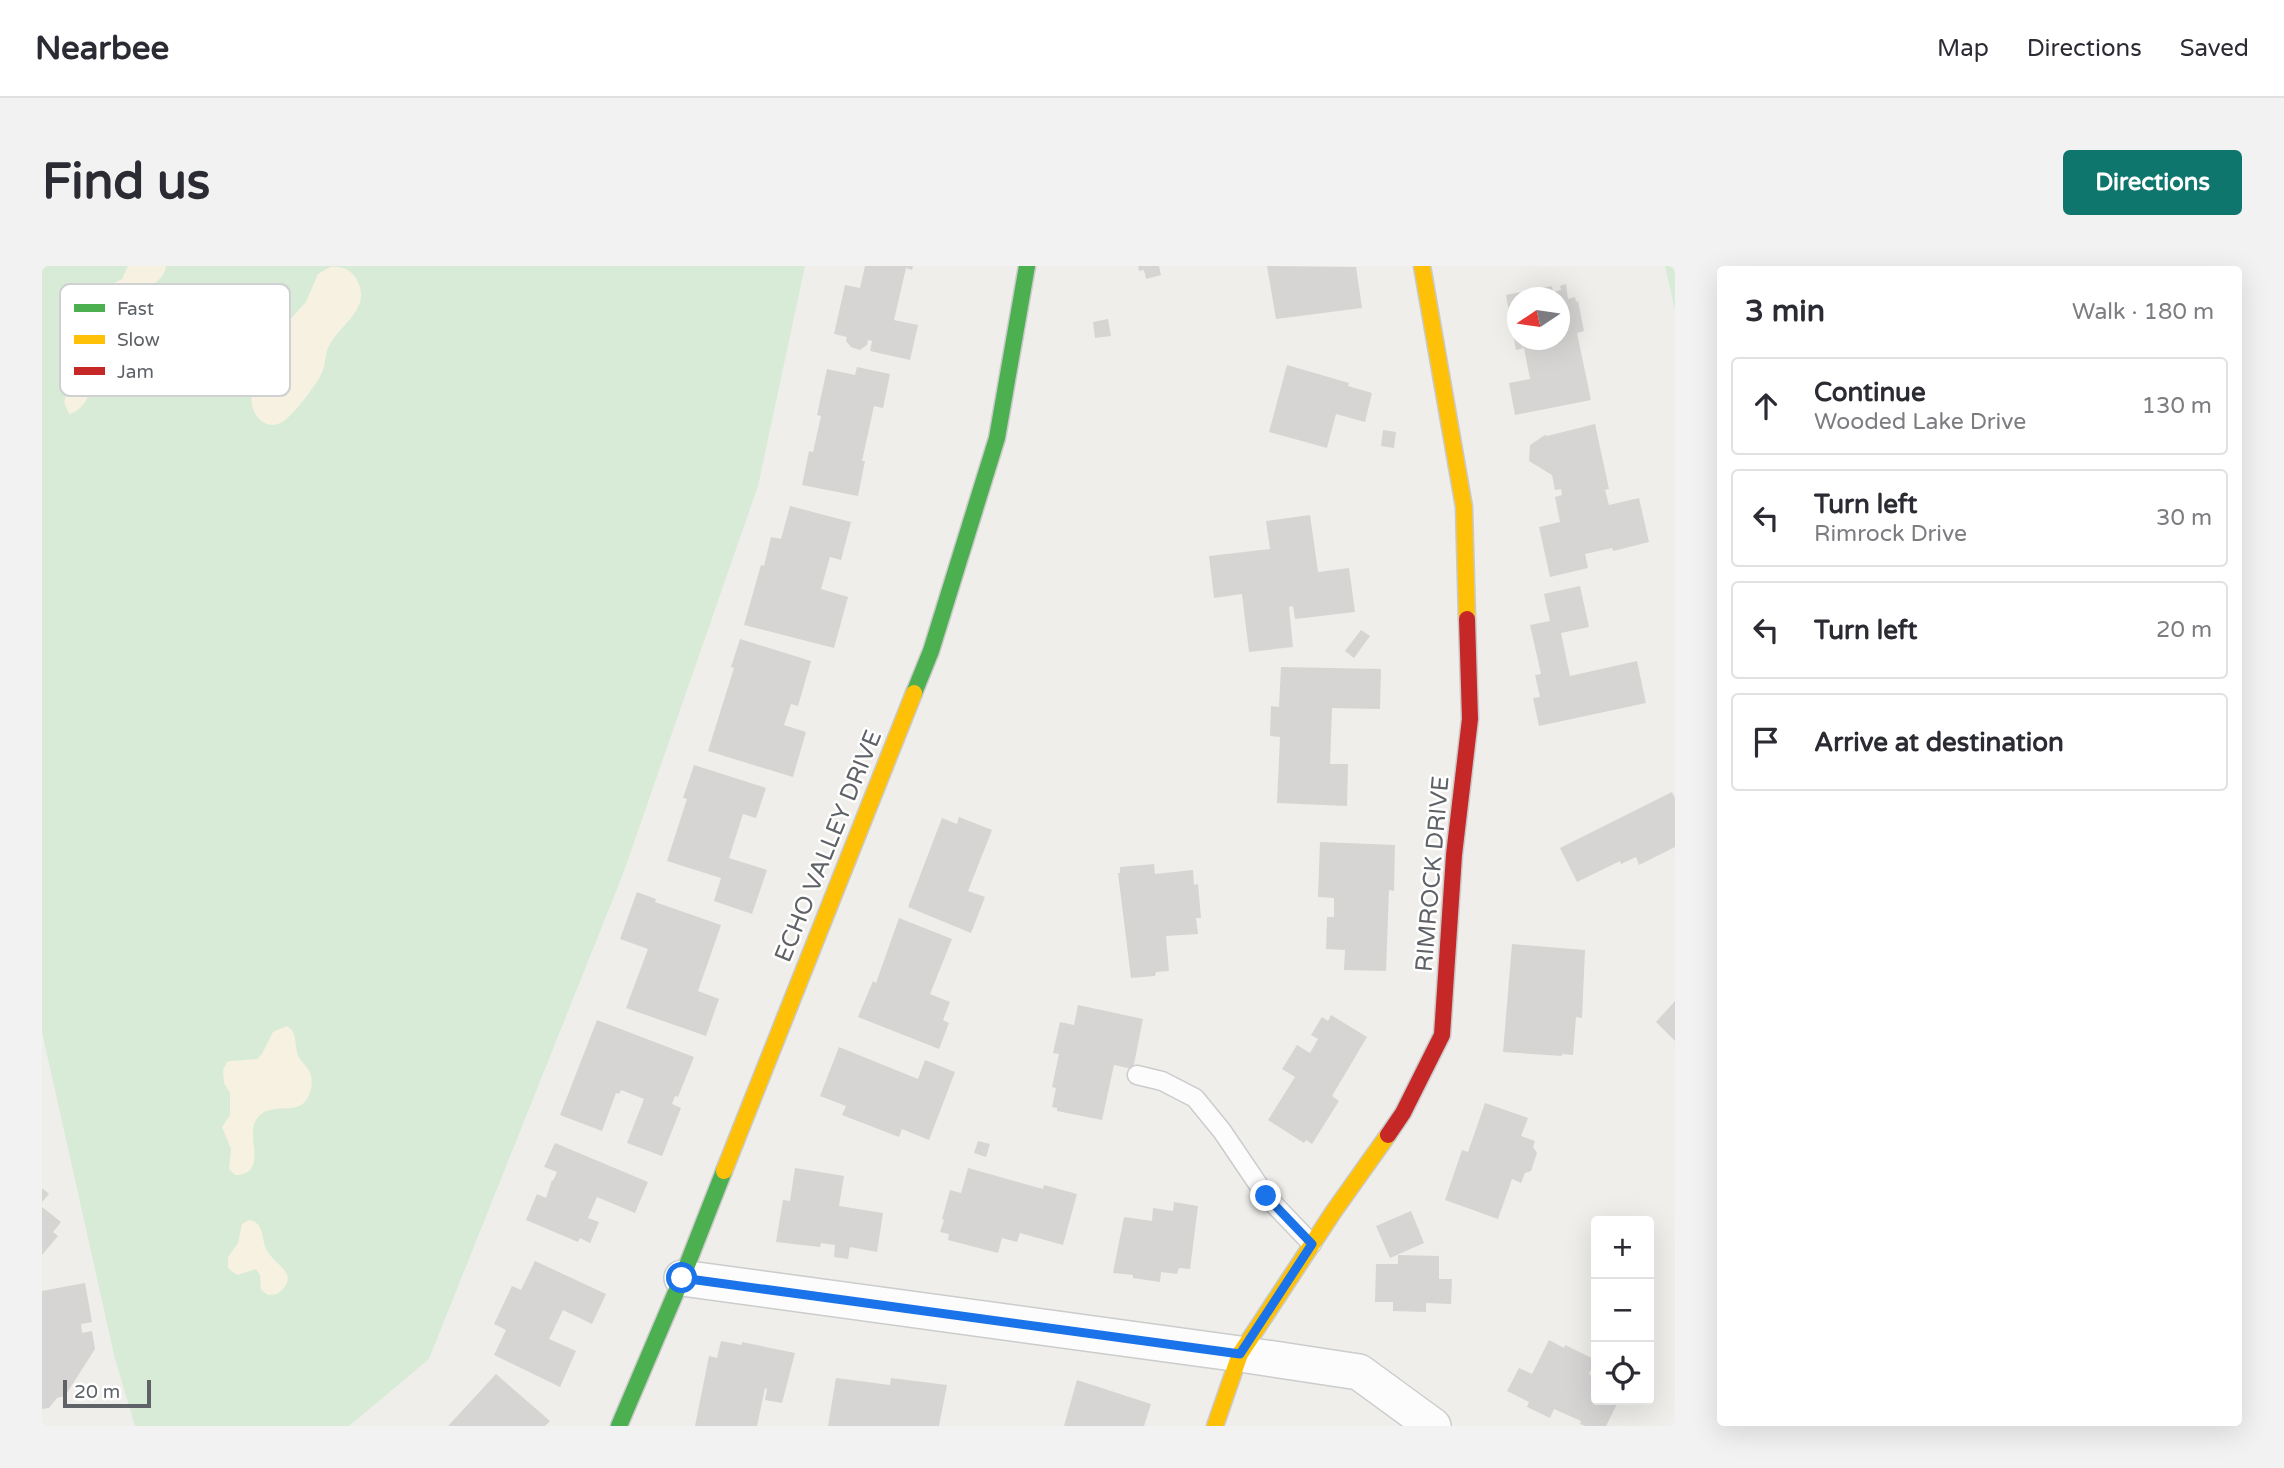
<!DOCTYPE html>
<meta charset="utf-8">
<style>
:root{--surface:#fff;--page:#f2f2f3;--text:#2b2b33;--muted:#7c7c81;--line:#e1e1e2;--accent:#0f766e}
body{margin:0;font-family:"Varela Round",sans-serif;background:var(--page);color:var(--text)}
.controls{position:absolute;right:21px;bottom:21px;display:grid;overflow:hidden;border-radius:7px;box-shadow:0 7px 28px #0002}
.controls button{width:63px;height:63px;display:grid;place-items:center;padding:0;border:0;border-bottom:2px solid var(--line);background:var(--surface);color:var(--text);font:35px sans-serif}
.compass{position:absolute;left:1465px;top:21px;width:63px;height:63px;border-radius:50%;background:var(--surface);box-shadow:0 7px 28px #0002;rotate:257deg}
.scale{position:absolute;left:21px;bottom:18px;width:88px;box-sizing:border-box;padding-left:7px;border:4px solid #5f6368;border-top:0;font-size:19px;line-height:24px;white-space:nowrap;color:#5f6368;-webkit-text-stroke:5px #fff;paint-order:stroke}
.stop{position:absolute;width:21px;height:21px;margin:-16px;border:5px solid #1a73e8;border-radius:50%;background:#fff}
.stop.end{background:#1a73e8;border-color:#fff;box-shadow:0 2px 7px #0008}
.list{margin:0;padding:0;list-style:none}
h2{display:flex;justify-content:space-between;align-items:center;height:91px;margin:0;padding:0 28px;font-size:30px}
h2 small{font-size:23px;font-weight:400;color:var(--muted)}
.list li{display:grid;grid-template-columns:46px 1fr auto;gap:21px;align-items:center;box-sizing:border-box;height:98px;margin:0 14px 14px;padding:0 14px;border:2px solid var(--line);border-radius:7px}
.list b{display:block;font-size:26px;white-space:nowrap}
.list p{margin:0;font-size:23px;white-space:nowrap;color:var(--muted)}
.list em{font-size:23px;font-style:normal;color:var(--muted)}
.icon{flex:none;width:38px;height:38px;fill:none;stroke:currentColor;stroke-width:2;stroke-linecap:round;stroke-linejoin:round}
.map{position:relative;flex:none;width:1633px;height:1160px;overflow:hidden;border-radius:7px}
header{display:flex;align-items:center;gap:42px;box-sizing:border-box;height:98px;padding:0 35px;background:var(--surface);border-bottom:2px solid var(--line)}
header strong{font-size:33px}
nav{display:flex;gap:38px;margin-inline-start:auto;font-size:24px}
.intro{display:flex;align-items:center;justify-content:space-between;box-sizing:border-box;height:168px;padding:0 42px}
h1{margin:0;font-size:49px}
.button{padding:18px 32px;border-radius:7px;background:var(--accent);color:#fff;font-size:24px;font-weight:700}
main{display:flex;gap:42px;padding:0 42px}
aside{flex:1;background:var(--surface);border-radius:7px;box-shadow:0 7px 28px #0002}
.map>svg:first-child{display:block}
.green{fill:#d8ebd6}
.sand{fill:#f6f1e1}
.building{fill:#d6d5d3;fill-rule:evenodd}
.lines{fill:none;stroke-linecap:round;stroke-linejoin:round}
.lane-casing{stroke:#cbcccc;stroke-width:21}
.street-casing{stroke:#cbcccc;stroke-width:38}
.fast-casing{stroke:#cacacb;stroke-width:19}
.slow-casing{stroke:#cacacb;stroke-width:19}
.jam-casing{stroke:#cacacb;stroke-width:19}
.lane{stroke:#fdfcfc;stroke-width:18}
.street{stroke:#fdfcfc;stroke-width:35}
.fast{stroke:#4caf50;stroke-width:16}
.slow{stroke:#ffc107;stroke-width:16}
.jam{stroke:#c62828;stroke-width:16}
.route{stroke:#1a73e8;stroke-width:9}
.labels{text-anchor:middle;stroke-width:5;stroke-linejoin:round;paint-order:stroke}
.street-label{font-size:24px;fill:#5f6368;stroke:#fff}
.key{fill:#fff;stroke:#cfd0d2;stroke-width:2}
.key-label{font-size:19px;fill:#5f6368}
</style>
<header>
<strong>Nearbee</strong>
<nav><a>Map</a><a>Directions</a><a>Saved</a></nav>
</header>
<div class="intro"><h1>Find us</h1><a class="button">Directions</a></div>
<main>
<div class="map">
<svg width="1633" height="1160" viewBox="0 0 1633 1160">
<rect width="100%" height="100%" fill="#efeeea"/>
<g class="green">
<polygon points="0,0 763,0 716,220 581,608 387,1093 307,1160 93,1160 73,1093 0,766"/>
<polygon points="1623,0 1633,0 1633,44"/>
</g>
<g class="sand">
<path d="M 86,0 L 124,0 C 123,16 93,30 82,44 C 71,58 77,78 52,79 L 47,75 L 43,67 L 47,51 L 64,21 L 80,13 Z"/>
<path d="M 288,1 C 299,0 309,3 315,14 C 330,42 300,57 288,78 C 283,86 284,95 281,104 C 278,115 251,149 242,155 C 220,169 204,142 211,123 C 216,109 230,101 239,91 L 241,61 L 264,36 L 276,8 Z"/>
<path d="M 32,101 C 61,105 47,144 27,148 L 22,136 Z"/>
<path d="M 245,760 C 256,766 252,779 256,789 C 258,796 266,800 268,807 C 271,814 270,822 267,829 C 258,854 225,831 213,856 C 205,873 226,908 193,909 L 187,903 L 189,883 L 180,861 L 188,849 L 188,827 L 182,817 L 181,804 L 185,796 L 189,795 L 215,793 L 220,788 L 231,766 Z"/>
<path d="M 207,954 C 224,957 218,974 226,986 C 235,1001 260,1009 235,1028 L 226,1029 L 219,1024 L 218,1009 L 214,1003 L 195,1009 L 186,1002 L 186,991 L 196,977 L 200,958 Z"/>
</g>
<g class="building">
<polygon points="823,0 871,0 870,4 864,2 852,54 876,59 868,94 828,85 830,75 826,74 825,79 818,84 809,81 804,75 805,71 792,68 803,19 818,22"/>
<polygon points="1096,0 1117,0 1119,9 1104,13 1102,4 1097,5"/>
<polygon points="1225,0 1314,1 1320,42 1234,53"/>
<path d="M 1524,18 L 1526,33 L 1533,31 L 1534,36 L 1536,35 L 1542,65 L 1535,67 L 1549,134 L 1473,149 L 1467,117 L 1488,113 L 1482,82 L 1474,84 L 1464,29 L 1510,20 L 1511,26 L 1519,24 L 1518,20 ZM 1476,32 L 1518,32 L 1518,74 L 1476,74 Z"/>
<polygon points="1066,53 1069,70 1053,72 1051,56"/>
<polygon points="1245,99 1307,117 1306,120 1330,127 1323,156 1294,148 1285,182 1227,166"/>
<polygon points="815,101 848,108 841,142 832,140 820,195 823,195 816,230 760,219 767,185 771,186 779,150 775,149 785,103 813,109"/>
<polygon points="1553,158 1567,223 1563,224 1567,239 1597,232 1607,276 1571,285 1570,282 1543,288 1546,302 1508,311 1497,261 1518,256 1513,231 1520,229 1519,223 1513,224 1510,209 1487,195 1488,179 1503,169 1505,170"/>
<polygon points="1341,164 1354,166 1352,182 1339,180"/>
<polygon points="748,240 809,256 799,294 788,291 779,323 806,331 792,382 702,359 719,299 722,300 729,271 739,273"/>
<polygon points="1268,249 1276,306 1307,302 1313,346 1253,353 1251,340 1247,341 1251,381 1207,386 1200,328 1172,332 1167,290 1228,283 1224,255"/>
<polygon points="1538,320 1547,361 1519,367 1528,410 1595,395 1604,437 1497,460 1491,432 1498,431 1493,409 1499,408 1488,359 1508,355 1502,328"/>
<polygon points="1319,364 1328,370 1312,392 1303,385"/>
<polygon points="698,373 769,395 756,440 749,438 742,459 764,466 751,511 666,485 692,402 689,401"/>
<polygon points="1239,401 1339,403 1338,443 1290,442 1288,498 1306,498 1305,540 1235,537 1238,471 1228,470 1229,440 1237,441"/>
<polygon points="652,499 724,522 714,552 701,548 687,592 725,604 710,648 672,635 679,612 625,595 645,533 641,532"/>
<polygon points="1630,526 1633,532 1633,581 1597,599 1594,591 1579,598 1578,595 1535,616 1518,582"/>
<polygon points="917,551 950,564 926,625 943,631 929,667 866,641 900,552 915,558"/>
<polygon points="1278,576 1353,579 1352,625 1347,624 1344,705 1302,704 1303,684 1284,683 1285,651 1292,651 1292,632 1276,631"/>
<polygon points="1112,598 1113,608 1151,604 1152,619 1156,618 1159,652 1154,652 1156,668 1124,670 1127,705 1114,706 1113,710 1089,712 1076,607 1078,607 1078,601"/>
<polygon points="595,626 614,633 613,636 679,659 656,725 677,733 664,770 584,742 606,683 578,673"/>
<polygon points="857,652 910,673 888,728 908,736 901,754 907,757 897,783 816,751 831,715 834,717"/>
<polygon points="1470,678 1543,684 1540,752 1534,751 1531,789 1520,788 1520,790 1461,786"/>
<polygon points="1633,735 1633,775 1614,756"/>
<polygon points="1036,739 1101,753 1091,803 1072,799 1060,854 1015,845 1015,842 1010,841 1014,822 1010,821 1017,788 1011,787 1018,756 1032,759"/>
<polygon points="1289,749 1325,771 1290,830 1297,835 1270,878 1264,874 1262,877 1226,854 1253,811 1240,803 1255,779 1268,787 1276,773 1269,769 1280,751 1286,755"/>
<polygon points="555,754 652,791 636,831 633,830 630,838 639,842 620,890 585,877 602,833 579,824 577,828 574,827 560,865 518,849"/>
<polygon points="797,781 876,813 883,794 913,806 887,874 860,863 857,871 800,849 804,840 778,830"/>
<polygon points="1443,837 1486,852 1479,870 1493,875 1491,881 1495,887 1489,905 1483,907 1479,917 1470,913 1456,953 1403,934 1420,884 1426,886"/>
<polygon points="936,875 948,878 944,891 932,887"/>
<polygon points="513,877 606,916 593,947 555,931 546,952 557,956 548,977 538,972 536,976 484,954 495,928 504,932 510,914 511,915 515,906 502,901"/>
<polygon points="753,902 802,910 797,940 841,947 835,986 808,981 806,993 792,991 793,979 779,977 778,981 734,976 741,934 748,935"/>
<polygon points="926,902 1001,923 1002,919 1035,928 1021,979 978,967 975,976 960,972 956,987 906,974 907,968 898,966 902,954 900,953 908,924 919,927"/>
<polygon points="0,922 7,928 0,936"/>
<polygon points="1132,936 1156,940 1148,1003 1137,1002 1135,1008 1119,1006 1118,1016 1091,1012 1091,1009 1071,1007 1082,951 1110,955 1111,942 1131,945"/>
<polygon points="0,941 19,956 11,966 16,970 0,989"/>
<polygon points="1369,945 1382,977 1348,992 1334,960"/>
<polygon points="1356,989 1397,990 1397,1013 1410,1013 1409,1038 1384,1037 1384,1046 1351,1045 1351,1036 1333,1036 1334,998 1356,998"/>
<polygon points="493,995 564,1028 550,1058 521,1044 507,1073 534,1085 518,1121 452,1089 464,1064 452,1058 470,1020 479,1024"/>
<polygon points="43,1017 50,1056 39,1058 40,1067 50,1065 53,1083 23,1130 15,1132 7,1142 0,1143 0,1025"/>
<polygon points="1507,1074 1522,1082 1523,1079 1554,1094 1547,1108 1554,1112 1554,1134 1577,1134 1564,1160 1543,1160 1538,1158 1539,1155 1512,1143 1508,1152 1485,1141 1487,1136 1465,1125 1477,1102 1490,1108"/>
<polygon points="679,1075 700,1079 700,1076 753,1087 740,1137 723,1134 725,1123 723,1122 715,1160 653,1160 667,1090 675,1092"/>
<polygon points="454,1108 508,1155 503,1160 406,1160"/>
<polygon points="794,1112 848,1119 849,1112 905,1119 897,1160 786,1160"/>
<polygon points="1035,1114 1109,1138 1102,1160 1022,1160"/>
</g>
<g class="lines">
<defs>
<polyline id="lane" points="1095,809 1120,815 1153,832 1180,865 1224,930 1270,978"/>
<polyline id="street" points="640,1012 1198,1088 1317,1106 1391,1160"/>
<g id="fast">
<polyline points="872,427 889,385 955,172 985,0"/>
<polyline points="577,1160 640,1012 682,905"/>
</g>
<g id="slow">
<polyline points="1380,0 1422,241 1425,353"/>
<polyline points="682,905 872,427"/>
<polyline points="1173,1160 1198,1088 1292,945 1346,869"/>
</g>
<polyline id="jam" points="1346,869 1361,847 1400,769 1412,589 1428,453 1425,353"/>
</defs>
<use href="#lane" class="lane-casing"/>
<use href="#street" class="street-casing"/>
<use href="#fast" class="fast-casing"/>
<use href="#slow" class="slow-casing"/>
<use href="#jam" class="jam-casing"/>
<use href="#lane" class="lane"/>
<use href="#street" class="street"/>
<use href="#fast" class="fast"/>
<use href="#slow" class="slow"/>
<use href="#jam" class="jam"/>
</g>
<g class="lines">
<polyline class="route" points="640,1012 1198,1088 1270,978 1224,930"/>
</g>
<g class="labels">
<g class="street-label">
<text transform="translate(786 580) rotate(-68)" y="8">ECHO VALLEY DRIVE</text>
<text transform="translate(1390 608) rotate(-85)" y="8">RIMROCK DRIVE</text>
</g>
</g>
<rect x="18" y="18" width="230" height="112" rx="10" class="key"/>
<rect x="32" y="38" width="31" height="8" fill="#4caf50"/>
<rect x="32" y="69" width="31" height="9" fill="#ffc107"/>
<rect x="32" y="101" width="31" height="8" fill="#c62828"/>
<g class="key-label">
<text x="75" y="49">Fast</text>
<text x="75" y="80">Slow</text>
<text x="75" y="112">Jam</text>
</g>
</svg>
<div class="controls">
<button>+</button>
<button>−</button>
<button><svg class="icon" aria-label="locate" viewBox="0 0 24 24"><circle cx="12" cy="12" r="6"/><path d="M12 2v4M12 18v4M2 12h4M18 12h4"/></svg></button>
</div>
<svg class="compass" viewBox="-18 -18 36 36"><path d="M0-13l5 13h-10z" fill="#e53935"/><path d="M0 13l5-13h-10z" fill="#7c7c81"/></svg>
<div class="scale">20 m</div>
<div class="stop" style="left:640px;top:1012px"></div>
<div class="stop end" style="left:1224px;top:930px"></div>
</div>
<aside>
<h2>3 min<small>Walk · 180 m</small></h2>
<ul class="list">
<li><svg class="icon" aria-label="ahead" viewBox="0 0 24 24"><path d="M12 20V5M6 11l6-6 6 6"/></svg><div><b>Continue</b><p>Wooded Lake Drive</p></div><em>130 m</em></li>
<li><svg class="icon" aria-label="left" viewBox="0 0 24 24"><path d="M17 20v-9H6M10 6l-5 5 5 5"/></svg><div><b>Turn left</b><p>Rimrock Drive</p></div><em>30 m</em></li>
<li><svg class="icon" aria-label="left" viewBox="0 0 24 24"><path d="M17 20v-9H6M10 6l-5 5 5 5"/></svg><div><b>Turn left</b></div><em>20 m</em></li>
<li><svg class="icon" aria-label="arrive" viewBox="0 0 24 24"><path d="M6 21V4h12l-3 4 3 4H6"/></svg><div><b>Arrive at destination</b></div></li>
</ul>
</aside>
</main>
